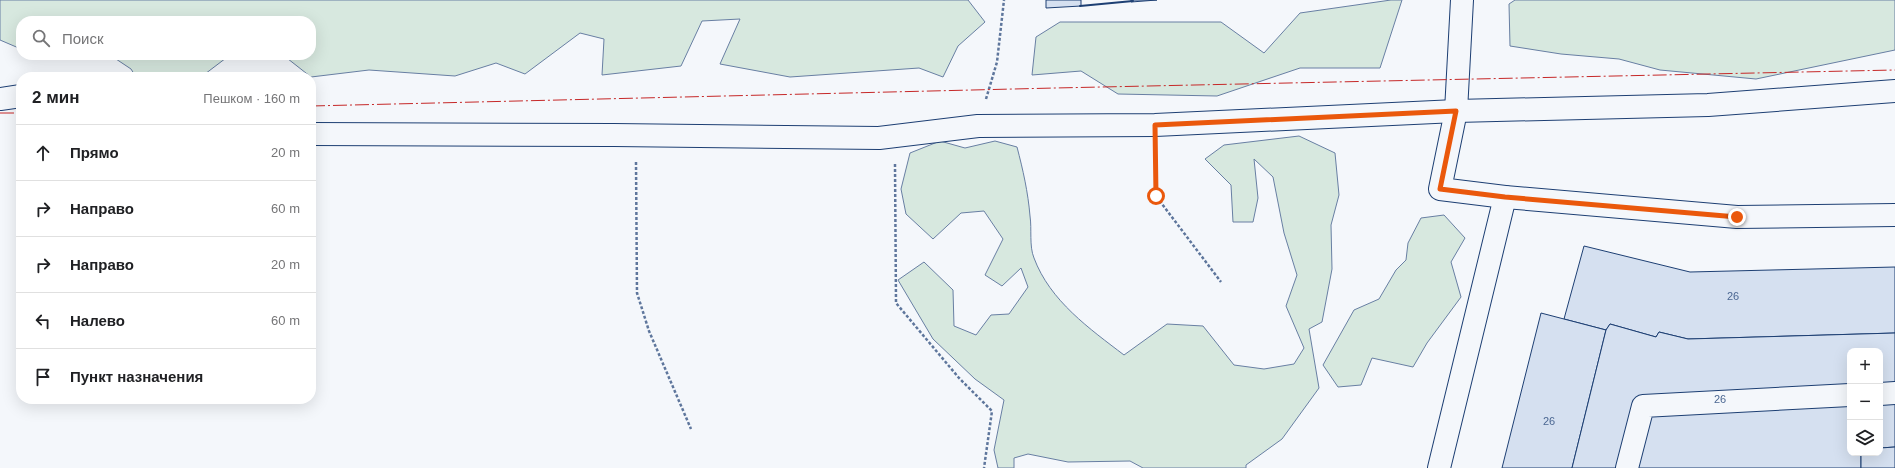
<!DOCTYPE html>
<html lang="ru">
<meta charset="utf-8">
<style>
:root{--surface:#fff;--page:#f6f6f6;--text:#202124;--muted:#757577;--line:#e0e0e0}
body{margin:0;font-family:Helvetica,sans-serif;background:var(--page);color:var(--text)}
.controls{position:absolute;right:12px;bottom:12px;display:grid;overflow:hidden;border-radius:8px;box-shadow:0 4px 16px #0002}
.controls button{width:36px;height:36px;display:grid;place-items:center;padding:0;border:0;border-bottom:1px solid var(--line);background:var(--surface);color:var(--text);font:20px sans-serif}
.stop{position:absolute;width:12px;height:12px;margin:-9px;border:3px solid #ea580c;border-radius:50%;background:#fff}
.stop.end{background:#ea580c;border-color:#fff;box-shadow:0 1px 4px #0008}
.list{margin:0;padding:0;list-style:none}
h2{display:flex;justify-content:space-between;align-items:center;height:52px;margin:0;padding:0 16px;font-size:17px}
h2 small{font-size:13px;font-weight:400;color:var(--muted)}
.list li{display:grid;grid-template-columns:26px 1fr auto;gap:12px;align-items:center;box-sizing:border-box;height:56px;padding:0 16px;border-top:1px solid var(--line)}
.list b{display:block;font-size:15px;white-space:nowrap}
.list em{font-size:13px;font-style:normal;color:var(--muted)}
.icon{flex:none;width:22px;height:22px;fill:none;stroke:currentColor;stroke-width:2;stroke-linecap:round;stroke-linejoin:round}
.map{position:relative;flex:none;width:1895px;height:468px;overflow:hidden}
.search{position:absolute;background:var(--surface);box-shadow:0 4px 16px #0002;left:16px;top:16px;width:300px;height:44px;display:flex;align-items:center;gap:10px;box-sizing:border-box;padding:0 14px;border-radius:16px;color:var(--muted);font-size:15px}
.panel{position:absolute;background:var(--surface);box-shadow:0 4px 16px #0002;left:16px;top:72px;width:300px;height:332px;border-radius:16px}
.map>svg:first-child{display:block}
.green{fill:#d7e8df;stroke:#687fa3}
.building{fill:#d5e0f0;stroke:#1d3f73}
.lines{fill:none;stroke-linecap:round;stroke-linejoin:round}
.minor-casing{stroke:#1d3f73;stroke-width:24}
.path{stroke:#5e769c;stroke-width:2.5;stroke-dasharray:3 2;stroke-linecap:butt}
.minor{stroke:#f4f7fb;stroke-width:22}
.wall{stroke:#1d3f73;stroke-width:2}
.power{stroke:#c62828;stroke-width:1;stroke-dasharray:14 3 2 3;stroke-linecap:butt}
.route{stroke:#ea580c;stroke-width:5}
.labels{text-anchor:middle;stroke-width:3;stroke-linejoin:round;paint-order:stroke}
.number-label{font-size:11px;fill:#4b6792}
</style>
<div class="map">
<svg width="1895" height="468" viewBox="0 0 1895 468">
<rect width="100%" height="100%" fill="#f4f7fb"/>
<g class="green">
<polygon points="0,0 968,0 985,22 958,46 943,77 919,68 790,77 720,64 740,19 702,21 681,66 602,75 604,39 580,33 525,74 496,63 455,76 369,70 311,77 283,55 311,55 311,21 21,21 21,49 0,40"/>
<polygon points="1391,0 1402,0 1380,68 1300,68 1217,96 1118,94 1081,71 1032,75 1036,37 1060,22 1221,22 1264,53 1300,13"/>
<polygon points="1515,0 1895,0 1895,50 1756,79 1660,70 1619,59 1561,54 1510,46 1509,4"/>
<polygon points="110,55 230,55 201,77 136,77 131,69"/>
<path d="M 1299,136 L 1335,153 L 1339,195 L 1331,225 L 1332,269 L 1322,322 L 1309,329 L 1319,388 L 1282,439 L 1246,465 L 1246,468 L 1143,468 L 1130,461 L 1068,462 L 1028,454 L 1014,458 L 1014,468 L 998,468 L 994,450 L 1004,400 L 975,379 L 933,339 L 898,280 L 924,262 L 953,290 L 954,326 L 976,335 L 991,315 L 1009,314 L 1028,287 L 1021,268 L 1002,286 L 985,275 L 1003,239 L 984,211 L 961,213 L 933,239 L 906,214 L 901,189 L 910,153 L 940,141 L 965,148 L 995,141 L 1017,147 C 1023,170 1028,192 1030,216 C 1032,229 1029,246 1034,258 C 1050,301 1090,329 1124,355 L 1167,324 L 1203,326 L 1234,365 L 1264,369 L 1294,364 L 1304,348 L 1286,306 L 1297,275 L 1284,233 L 1273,177 L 1254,159 L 1258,198 L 1253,222 L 1233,222 L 1231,185 L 1205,159 L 1224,145 Z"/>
<polygon points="1444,215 1465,238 1451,262 1461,297 1427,343 1413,367 1372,358 1361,385 1338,387 1323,365 1354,310 1379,299 1396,270 1406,260 1408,243 1421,218"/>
</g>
<g class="building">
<polygon points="1046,0 1081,0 1081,6 1046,8"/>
<polygon points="1131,0 1157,0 1131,2"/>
<polygon points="1584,246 1690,272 1895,267 1895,333 1688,339 1659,332 1656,337 1610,324 1606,330 1564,319"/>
<polygon points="1541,313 1606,330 1572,468 1502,468"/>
<polygon points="1610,324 1656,337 1659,332 1688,339 1895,333 1895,447 1880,448 1880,351 1850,351 1850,453 1861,453 1861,468 1572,468 1606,330"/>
<polygon points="1895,447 1895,468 1861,468 1861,453 1880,453 1880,448"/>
</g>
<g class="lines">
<defs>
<g id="minor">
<polyline points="1462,0 1456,111 1440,189 1505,197 1737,217 1895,215"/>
<polyline points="0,99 21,96"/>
<polyline points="311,134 614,135 879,138 978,126 1155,125 1456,111 1708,105 1895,91"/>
<polyline points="1880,394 1895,393"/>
<polyline points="1439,468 1505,197"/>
<polyline points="1627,468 1643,406 1850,395"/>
</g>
</defs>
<use href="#minor" class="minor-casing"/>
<g class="path">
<polyline points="986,99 997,62 1004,0"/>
<polyline points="1155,152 1156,196 1221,282"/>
<polyline points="636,162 637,293 649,331 691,429"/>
<polyline points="895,164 896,303 959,378 992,411 984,468"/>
</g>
<use href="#minor" class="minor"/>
<polyline class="wall" points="1080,6 1133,1"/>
<g class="power">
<polyline points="311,106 1055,88 1895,70"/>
<polyline points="0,113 21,113"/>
</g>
</g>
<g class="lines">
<polyline class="route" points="1156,196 1155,125 1456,111 1440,189 1505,197 1737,217"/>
</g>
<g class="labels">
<g class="number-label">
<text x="1733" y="300">26</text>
<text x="1720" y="403">26</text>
<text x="1549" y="425">26</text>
</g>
</g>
</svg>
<div class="controls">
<button>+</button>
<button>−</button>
<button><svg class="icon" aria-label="layers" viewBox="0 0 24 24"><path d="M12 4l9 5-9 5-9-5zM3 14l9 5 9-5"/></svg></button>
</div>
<div class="stop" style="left:1156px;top:196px"></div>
<div class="stop end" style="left:1737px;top:217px"></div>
<div class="search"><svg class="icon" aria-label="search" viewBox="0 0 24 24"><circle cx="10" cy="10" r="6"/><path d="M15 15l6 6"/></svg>Поиск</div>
<section class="panel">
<h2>2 мин<small>Пешком · 160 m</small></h2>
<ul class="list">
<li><svg class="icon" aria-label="ahead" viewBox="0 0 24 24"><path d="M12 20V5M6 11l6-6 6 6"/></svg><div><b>Прямо</b></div><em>20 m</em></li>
<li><svg class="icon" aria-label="right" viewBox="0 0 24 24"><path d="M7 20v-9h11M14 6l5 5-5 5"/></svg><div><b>Направо</b></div><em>60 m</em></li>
<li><svg class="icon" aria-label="right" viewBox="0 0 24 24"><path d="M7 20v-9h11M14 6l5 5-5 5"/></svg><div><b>Направо</b></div><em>20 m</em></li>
<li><svg class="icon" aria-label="left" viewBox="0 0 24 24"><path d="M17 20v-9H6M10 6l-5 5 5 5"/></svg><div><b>Налево</b></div><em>60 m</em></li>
<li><svg class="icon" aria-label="arrive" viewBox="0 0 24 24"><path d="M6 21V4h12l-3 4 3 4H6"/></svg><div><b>Пункт назначения</b></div></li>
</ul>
</section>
</div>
